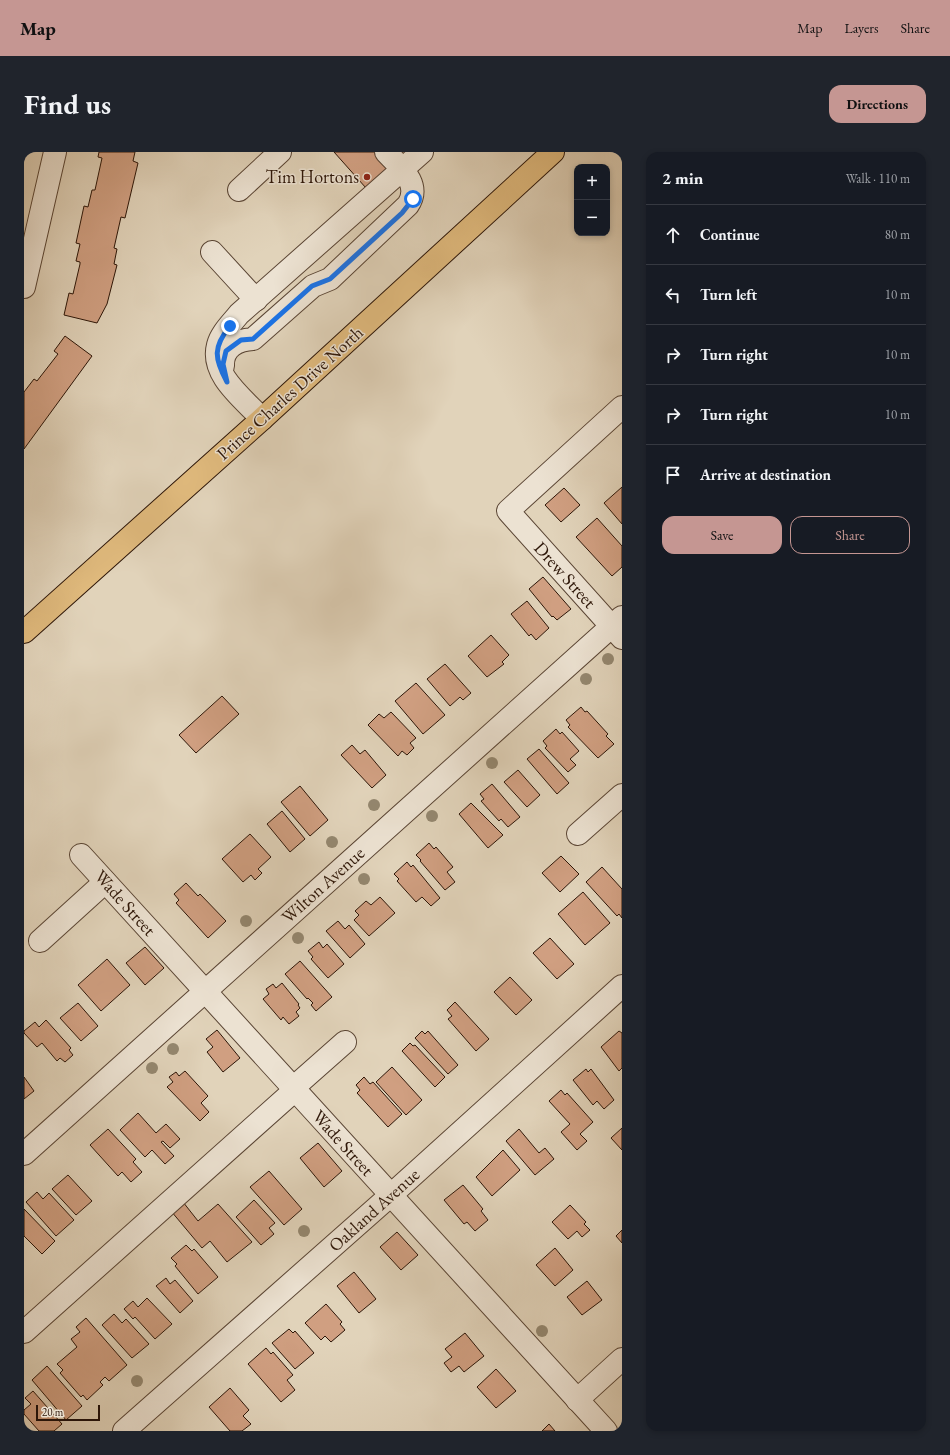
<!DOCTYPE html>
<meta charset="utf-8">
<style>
:root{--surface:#171b24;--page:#20242c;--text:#f1f3f6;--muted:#9ea1a6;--line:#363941;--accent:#c59692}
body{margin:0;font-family:"EB Garamond",serif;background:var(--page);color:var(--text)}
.controls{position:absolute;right:12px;top:12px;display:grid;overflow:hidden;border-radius:8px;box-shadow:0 2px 6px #0003}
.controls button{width:36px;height:36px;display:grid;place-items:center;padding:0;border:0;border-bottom:1px solid var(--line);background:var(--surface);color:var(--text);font:20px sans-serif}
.scale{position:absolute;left:12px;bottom:10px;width:64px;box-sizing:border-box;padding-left:4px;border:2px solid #2d1608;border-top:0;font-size:11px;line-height:14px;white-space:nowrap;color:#2d1608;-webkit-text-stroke:3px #ece2d2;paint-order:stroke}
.stop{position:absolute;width:12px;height:12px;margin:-9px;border:3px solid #1a73e8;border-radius:50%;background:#fff}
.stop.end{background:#1a73e8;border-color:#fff;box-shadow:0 1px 4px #0008}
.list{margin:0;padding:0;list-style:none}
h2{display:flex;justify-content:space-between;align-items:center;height:52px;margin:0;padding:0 16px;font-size:17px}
h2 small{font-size:13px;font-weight:400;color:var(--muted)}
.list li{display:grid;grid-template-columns:26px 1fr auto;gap:12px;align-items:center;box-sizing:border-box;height:60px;padding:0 16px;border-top:1px solid var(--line)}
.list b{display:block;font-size:15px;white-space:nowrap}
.list em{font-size:13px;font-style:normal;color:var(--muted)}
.actions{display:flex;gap:8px;padding:12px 16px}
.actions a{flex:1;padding:9px 0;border:1px solid var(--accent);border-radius:12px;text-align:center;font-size:14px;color:var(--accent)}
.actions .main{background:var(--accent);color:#111}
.icon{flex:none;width:22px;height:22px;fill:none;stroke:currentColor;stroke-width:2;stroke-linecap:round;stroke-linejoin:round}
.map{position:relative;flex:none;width:598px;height:1279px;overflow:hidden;border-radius:12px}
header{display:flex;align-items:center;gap:24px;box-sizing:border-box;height:56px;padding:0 20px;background:var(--accent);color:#111}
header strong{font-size:19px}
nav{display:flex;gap:22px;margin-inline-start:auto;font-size:14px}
.intro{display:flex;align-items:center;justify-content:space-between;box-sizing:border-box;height:96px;padding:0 24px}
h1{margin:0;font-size:28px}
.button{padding:10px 18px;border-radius:12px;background:var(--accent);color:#111;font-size:14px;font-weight:700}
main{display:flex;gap:24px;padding:0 24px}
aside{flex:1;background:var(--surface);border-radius:12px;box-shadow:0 2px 6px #0003}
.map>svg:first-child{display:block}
.building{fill:#d09f81;stroke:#2d1608}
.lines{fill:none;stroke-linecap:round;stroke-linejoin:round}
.minor-casing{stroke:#5a4534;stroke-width:24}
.major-casing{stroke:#2d1608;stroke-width:24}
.minor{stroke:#ece2d2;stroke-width:22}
.major{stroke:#e0ba7d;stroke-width:22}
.tree{fill:#94876f}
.route{stroke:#1a73e8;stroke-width:5}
.poi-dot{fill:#8f2418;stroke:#ece2d2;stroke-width:1.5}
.labels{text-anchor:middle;stroke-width:3;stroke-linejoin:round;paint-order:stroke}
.poi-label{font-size:18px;fill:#2d1608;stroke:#ece2d2;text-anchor:end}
.street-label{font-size:18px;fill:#2d1608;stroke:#ece2d2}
</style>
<header>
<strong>Map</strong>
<nav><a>Map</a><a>Layers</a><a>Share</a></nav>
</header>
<div class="intro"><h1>Find us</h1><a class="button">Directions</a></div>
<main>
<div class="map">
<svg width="598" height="1279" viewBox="0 0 598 1279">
<rect width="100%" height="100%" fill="#e1d3ba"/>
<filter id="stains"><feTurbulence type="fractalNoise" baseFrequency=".005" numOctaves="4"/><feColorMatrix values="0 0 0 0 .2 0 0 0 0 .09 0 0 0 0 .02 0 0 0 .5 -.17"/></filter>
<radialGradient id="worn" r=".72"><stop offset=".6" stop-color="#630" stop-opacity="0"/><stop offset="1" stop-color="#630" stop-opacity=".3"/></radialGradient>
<g class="building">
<polygon points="75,0 111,0 109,9 114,11 101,66 97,65 90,96 93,97 90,112 93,113 83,152 73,171 40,163 45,141 49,142 56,112 56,110 52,109 56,92 52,91 60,54 64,55 68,38 71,38 78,6 74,5"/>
<polygon points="310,0 353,0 366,15 342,36"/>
<polygon points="41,184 68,204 0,297 0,240 10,227 13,229 34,202 30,199"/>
<polygon points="598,335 598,372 580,351"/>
<polygon points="540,336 556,353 537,370 521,353"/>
<polygon points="573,366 598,394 598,415 588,424 552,385"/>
<polygon points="519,425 547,457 533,468 529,464 528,465 505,437"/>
<polygon points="503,449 525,476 512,488 507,482 505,484 487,462"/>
<polygon points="467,483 485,503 478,510 480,512 463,525 444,504"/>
<polygon points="421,512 447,541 439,548 436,545 426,554 403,527"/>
<polygon points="392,531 421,563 399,582 371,549"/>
<polygon points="198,544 215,562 172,601 155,583"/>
<polygon points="557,555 561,560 563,559 584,582 582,584 590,592 574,606 544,575 546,573 542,568"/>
<polygon points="367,560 392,586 386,591 390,596 383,603 378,599 374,604 344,573 355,562 360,566"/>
<polygon points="532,577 536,582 538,580 555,599 546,607 552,613 544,620 521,596 523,594 519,589"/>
<polygon points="328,593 336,602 341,598 362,623 348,636 317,603"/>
<polygon points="515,597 545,631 533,642 503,607"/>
<polygon points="494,618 516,643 503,655 480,630"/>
<polygon points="468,632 496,665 484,675 477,667 475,669 457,649 460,647 456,642"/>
<polygon points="276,634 304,668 286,684 257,650"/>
<polygon points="447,651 479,683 464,696 435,662"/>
<polygon points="258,659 281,687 266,700 243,672"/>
<polygon points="226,682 247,705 234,717 238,721 231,728 227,723 219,730 198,707"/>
<polygon points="405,691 410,697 412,695 429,715 423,720 431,730 421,738 396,709 397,708 392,703"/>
<polygon points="537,704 555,722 536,740 518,721"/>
<polygon points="383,710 387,715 389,713 416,746 407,754 398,745 392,750 373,729 375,727 370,722"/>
<polygon points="578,715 598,737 598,766 595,762 593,764 562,730"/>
<polygon points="162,731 174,744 176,742 202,769 184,786 152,751 155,748 150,742"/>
<polygon points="559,740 586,771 561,793 534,762"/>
<polygon points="356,745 371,761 345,784 330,768 335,763 331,759 342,749 347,753"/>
<polygon points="314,769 321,777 325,773 341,792 326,806 302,779"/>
<polygon points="526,786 550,812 533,827 509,801"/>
<polygon points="295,790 299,796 303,792 320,812 304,826 287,807 289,805 284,799"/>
<polygon points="121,795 140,816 121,833 102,811"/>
<polygon points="83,807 106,833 77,859 54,833"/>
<polygon points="276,809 308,845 292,859 287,853 289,851 284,846 283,847 261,822"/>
<polygon points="486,825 508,848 492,863 470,840"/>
<polygon points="258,831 275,852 274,853 276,856 272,860 275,864 265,872 259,865 257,868 239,847 245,842 242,837 249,832 252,836"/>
<polygon points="431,850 465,887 452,899 424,867 428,864 423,858"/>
<polygon points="54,851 74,874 57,889 36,866"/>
<polygon points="22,868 47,896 45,898 49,903 41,910 36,906 33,909 18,891 13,895 0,881 0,879 11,870 15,875"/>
<polygon points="193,878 216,906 199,920 183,900 189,895 182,887"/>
<polygon points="398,879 401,882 404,879 434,913 424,922 391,886"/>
<polygon points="595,879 598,881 598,916 595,919 577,895"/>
<polygon points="386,891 389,894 391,893 421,925 411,935 378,899"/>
<polygon points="368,915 398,948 382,963 352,930"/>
<polygon points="562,917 564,920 567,917 590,948 580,957 573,949 569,953 549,928"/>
<polygon points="161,919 184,944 177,951 185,960 176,969 143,935 149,930 145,925 152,920 155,924"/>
<polygon points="0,925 10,939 0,947"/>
<polygon points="340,925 346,932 349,930 378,962 364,975 333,941 336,938 332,933"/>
<polygon points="537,938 541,943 543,941 569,970 556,982 563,989 553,998 537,980 546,972 525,949"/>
<polygon points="114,961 132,981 142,972 156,987 146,996 139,989 137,990 150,1004 141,1012 128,998 121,1005 96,978"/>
<polygon points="598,976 598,998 587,986"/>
<polygon points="84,977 112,1007 109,1010 118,1020 107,1030 98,1020 94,1024 66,993"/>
<polygon points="495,977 515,1001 521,996 530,1007 511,1023 482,989"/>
<polygon points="294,991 318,1019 300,1035 276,1006"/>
<polygon points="479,998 496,1018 468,1044 452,1025"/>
<polygon points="245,1019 278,1057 260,1073 226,1035"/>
<polygon points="44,1023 68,1049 52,1063 28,1037"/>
<polygon points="439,1033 459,1057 457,1059 464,1068 451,1079 443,1070 440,1072 420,1048"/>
<polygon points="13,1040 19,1047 25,1041 50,1068 32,1084 2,1050"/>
<polygon points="230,1048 251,1071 245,1076 250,1082 237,1093 212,1065"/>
<polygon points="159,1050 174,1069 194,1052 228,1090 203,1110 186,1089 178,1096 147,1059"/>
<polygon points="546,1053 562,1070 560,1072 566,1078 558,1085 553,1079 544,1087 528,1070"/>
<polygon points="0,1057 31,1089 18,1102 0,1084"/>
<polygon points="598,1078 598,1091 592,1084"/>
<polygon points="373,1080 394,1103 377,1118 356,1095"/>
<polygon points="162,1093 168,1099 170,1097 194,1125 174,1142 151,1114 153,1112 147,1106"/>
<polygon points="531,1096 549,1118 531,1134 512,1113"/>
<polygon points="330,1120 352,1147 335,1161 313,1134"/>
<polygon points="142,1126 146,1132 151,1128 169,1149 156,1161 132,1134"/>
<polygon points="563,1129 578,1148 558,1163 543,1145"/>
<polygon points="123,1146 148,1172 131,1187 111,1165 109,1167 100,1157 109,1149 114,1155"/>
<polygon points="302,1152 318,1170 316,1172 321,1178 307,1190 301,1184 297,1188 281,1171"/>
<polygon points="90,1162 98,1171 102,1167 125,1192 108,1206 78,1173"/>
<polygon points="62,1166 103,1213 85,1229 81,1225 76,1230 79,1233 63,1248 59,1243 57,1245 36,1221 39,1218 33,1212 53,1195 47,1187 56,1180 52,1175"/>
<polygon points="265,1177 269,1181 271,1179 290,1201 271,1217 248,1191"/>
<polygon points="441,1181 460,1204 440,1220 435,1214 427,1220 420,1211 428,1205 421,1197"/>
<polygon points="242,1196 247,1202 249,1200 269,1223 263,1228 271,1238 257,1250 224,1212"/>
<polygon points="23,1214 58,1254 42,1268 8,1228"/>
<polygon points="472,1217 492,1239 472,1256 453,1235"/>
<polygon points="206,1236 225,1258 219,1264 227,1272 218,1279 206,1279 185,1255"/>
<polygon points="9,1239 38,1272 30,1279 15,1279 0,1262 0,1258 7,1252 1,1246"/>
<polygon points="525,1272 531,1279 518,1279"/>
</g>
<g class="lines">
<defs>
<g id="minor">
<polyline points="215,38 256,0"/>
<polyline points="188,100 232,148"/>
<polyline points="0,135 31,0"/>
<path d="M 199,214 C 198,195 213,188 229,187 L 289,134 L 306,127 L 384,53 C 398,32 376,15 362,0"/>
<polyline points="598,255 484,359 598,486"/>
<path d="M 238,267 C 220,247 186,223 194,193 C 197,181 208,171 215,162 L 398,0"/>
<polyline points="554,682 598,643"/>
<polyline points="57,703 582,1279"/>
<polyline points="16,789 81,730"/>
<polyline points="269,936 321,890"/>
<polyline points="0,1002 598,465"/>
<polyline points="0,1180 271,938"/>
<polyline points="553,1248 598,1207"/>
<polyline points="100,1279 367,1043 598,834"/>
</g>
<polyline id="major" points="0,480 238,267 529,0"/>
</defs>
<use href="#minor" class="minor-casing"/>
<use href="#major" class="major-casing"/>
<use href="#minor" class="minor"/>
<use href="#major" class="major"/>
</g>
<g class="tree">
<circle cx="584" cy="507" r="6"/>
<circle cx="562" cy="527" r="6"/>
<circle cx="468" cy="611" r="6"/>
<circle cx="350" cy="653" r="6"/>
<circle cx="408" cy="664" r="6"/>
<circle cx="308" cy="690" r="6"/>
<circle cx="340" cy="727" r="6"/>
<circle cx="222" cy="769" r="6"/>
<circle cx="274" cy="786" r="6"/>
<circle cx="149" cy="897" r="6"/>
<circle cx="128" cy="916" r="6"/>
<circle cx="280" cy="1079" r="6"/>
<circle cx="518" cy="1179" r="6"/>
<circle cx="113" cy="1229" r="6"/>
</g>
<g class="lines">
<path class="route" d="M 206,174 C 189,195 190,206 203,230 L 199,212 L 202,199 L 217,188 L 229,187 L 288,134 L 306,127 L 378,61 L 389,47"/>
</g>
<circle class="poi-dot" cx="343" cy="25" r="4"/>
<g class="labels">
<g class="poi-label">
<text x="335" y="31">Tim Hortons</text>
</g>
<g class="street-label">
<text transform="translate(266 241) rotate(-42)" y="6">Prince Charles Drive North</text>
<text transform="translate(541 423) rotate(48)" y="6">Drew Street</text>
<text transform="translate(299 733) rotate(-42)" y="6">Wilton Avenue</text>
<text transform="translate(101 751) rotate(48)" y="6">Wade Street</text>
<text transform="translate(319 991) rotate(48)" y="6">Wade Street</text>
<text transform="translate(350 1058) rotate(-42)" y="6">Oakland Avenue</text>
</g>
</g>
<rect width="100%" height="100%" filter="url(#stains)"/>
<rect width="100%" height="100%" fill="url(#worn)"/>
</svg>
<div class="controls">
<button>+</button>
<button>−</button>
</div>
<div class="scale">20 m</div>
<div class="stop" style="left:389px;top:47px"></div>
<div class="stop end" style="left:206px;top:174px"></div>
</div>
<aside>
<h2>2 min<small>Walk · 110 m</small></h2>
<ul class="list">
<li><svg class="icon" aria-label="ahead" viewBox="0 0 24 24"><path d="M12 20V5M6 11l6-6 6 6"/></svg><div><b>Continue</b></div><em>80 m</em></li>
<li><svg class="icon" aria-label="left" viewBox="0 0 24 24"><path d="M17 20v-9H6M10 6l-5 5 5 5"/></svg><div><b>Turn left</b></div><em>10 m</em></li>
<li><svg class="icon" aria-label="right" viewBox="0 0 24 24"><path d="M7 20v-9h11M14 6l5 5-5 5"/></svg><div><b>Turn right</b></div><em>10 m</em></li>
<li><svg class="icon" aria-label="right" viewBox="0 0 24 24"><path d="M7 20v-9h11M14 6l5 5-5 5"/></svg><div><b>Turn right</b></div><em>10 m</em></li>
<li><svg class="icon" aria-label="arrive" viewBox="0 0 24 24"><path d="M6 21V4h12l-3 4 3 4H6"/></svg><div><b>Arrive at destination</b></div></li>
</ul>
<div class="actions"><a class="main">Save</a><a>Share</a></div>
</aside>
</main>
